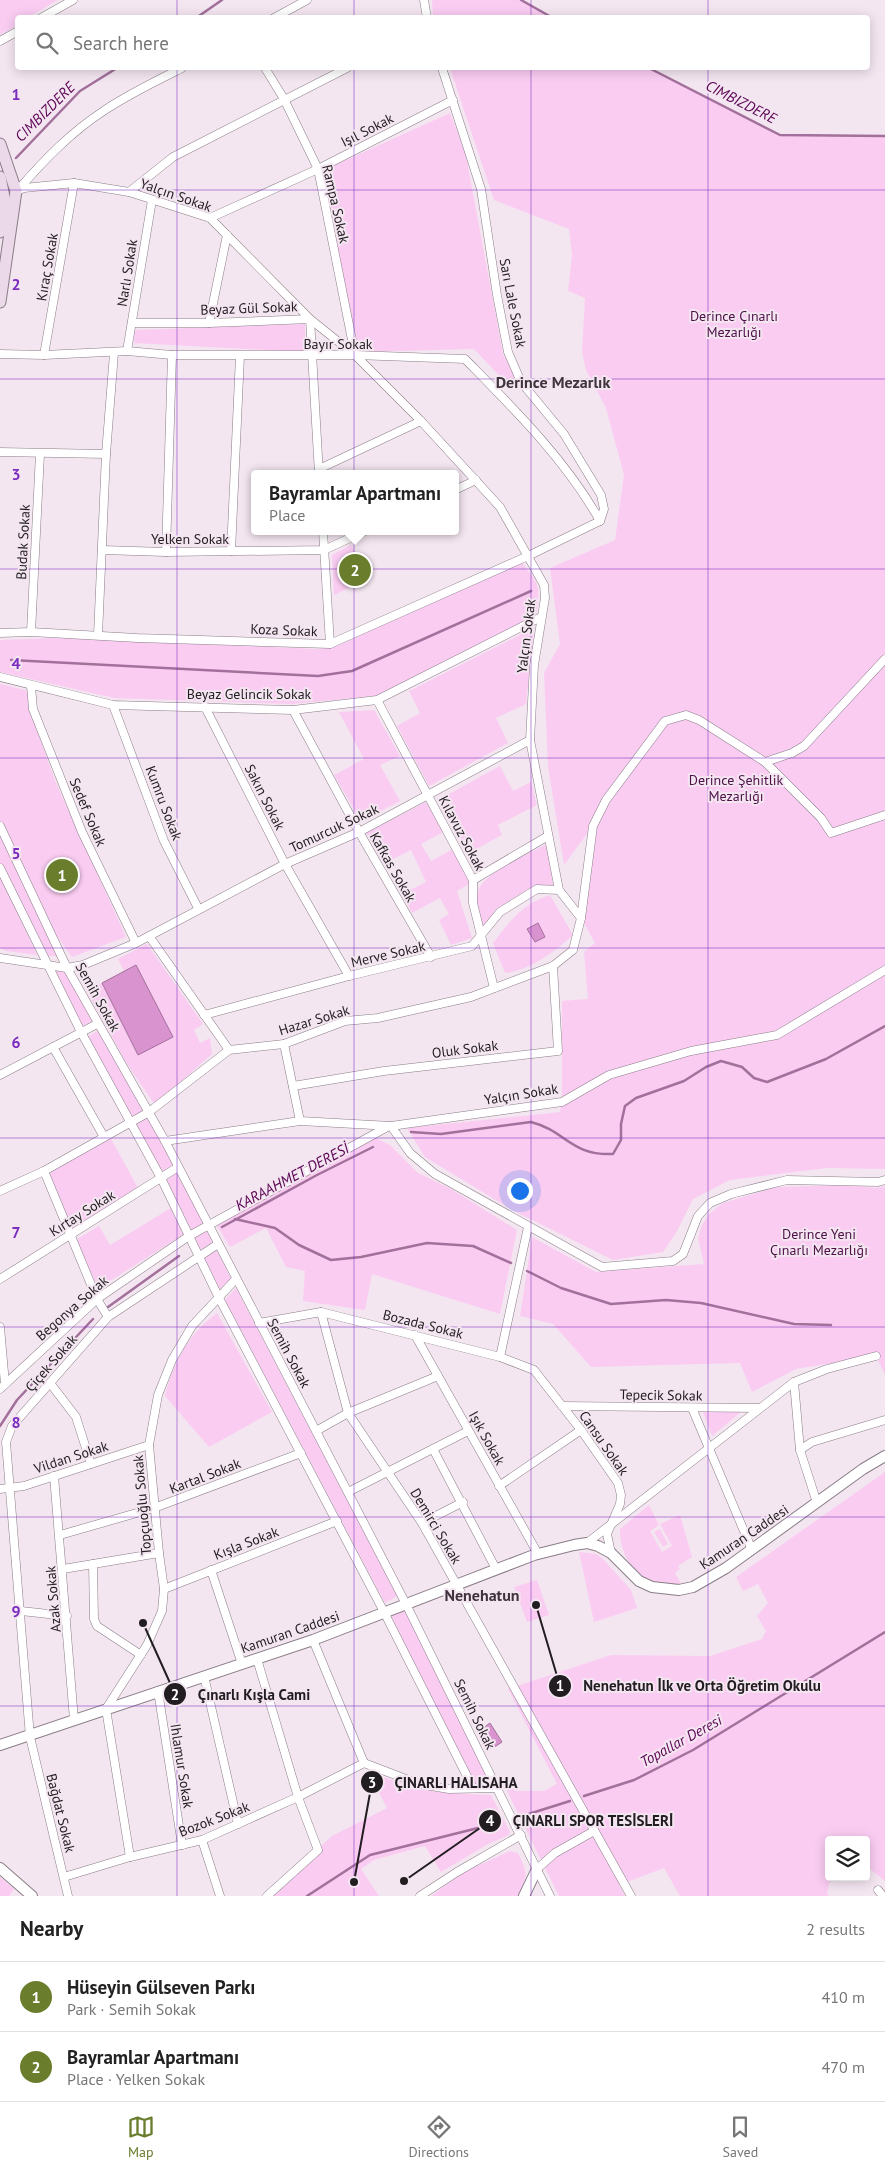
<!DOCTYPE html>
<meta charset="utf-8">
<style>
:root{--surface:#fff;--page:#f2f2f2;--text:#222;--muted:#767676;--line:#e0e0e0;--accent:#697d2d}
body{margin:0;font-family:"PT Sans",sans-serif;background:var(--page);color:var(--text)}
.controls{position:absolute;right:15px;bottom:15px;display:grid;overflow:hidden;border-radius:5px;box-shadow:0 2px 12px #0003}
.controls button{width:45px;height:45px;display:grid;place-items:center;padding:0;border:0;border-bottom:1px solid var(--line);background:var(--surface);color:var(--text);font:25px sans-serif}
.you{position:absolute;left:519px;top:1190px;width:18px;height:18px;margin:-12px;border:4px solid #fff;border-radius:50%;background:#1a73e8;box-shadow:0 0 0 8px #1a73e833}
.badge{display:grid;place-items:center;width:32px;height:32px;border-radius:50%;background:var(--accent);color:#fff;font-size:16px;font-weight:700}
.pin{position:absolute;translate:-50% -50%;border:2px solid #fff;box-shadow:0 1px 5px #0006}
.popup{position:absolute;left:251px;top:470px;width:208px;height:65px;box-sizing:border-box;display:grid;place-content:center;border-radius:5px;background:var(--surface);filter:drop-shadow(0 1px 4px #0005);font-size:16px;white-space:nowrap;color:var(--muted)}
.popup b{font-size:19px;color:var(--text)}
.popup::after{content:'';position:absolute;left:50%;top:100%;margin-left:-10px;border:10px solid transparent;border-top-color:var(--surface)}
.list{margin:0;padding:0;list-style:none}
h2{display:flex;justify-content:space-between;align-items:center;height:65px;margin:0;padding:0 20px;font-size:21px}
h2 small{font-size:16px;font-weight:400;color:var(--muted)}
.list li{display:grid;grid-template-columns:32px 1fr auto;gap:15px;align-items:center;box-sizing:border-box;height:70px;padding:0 20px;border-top:1px solid var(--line)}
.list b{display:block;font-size:19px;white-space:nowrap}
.list p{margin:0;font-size:16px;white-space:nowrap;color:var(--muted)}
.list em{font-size:16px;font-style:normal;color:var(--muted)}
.icon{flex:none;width:28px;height:28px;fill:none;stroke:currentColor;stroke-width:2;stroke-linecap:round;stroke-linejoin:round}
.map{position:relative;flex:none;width:885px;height:1896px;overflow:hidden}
.search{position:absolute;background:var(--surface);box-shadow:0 2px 12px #0003;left:15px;right:15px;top:15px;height:55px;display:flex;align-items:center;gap:12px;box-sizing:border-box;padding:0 18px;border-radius:5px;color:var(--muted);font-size:19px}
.sheet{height:205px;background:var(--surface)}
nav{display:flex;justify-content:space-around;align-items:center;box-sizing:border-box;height:70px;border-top:1px solid var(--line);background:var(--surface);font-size:14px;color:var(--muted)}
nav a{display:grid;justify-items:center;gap:2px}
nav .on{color:var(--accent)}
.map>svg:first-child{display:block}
.green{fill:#faccf2}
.water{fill:#d994cf;stroke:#a2709b}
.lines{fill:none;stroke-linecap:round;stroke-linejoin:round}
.stream{stroke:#a2709b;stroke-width:2.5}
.minor-casing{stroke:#8a7d87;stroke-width:9}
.tertiary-casing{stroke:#8a7d87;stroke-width:12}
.secondary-casing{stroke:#8a7d87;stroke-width:13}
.minor{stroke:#fff;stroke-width:8}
.tertiary{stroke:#fff;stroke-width:10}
.secondary{stroke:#ebd8e8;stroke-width:11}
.grid{fill:none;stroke:#7b2cbf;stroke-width:1;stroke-opacity:0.55}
.labels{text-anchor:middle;stroke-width:4;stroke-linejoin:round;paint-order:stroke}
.street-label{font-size:14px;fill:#221d21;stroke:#f4e6f1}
.park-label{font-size:14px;fill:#4e1048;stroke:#f4e6f1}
.water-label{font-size:15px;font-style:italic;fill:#5c0756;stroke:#f4e6f1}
.quarter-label{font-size:16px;font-weight:bold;fill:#3f343d;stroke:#f4e6f1}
.grid-label{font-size:16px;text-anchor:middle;font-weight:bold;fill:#7b2cbf;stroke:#f4e6f1;stroke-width:4;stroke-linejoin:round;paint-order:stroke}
.leader{fill:none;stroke:#221d21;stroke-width:2}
.callout-dot{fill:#221d21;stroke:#f4e6f1;stroke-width:2}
.mark-label{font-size:15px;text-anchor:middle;font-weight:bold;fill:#fff}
.callout-label{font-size:15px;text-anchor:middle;font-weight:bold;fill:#221d21;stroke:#f4e6f1;stroke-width:4;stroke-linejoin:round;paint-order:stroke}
</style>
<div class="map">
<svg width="885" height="1896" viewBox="0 0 885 1896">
<rect width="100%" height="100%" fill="#f4e6f1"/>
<g class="green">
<polygon points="0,0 58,0 29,17 18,18 17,25 0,35"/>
<polygon points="432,0 521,0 553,17 433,17"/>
<polygon points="450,68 649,68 780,135 885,136 885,1169 827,1168 730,1180 693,1199 676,1233 663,1252 613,1260 512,1210 425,1157 407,1128 560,1112 562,1097 562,1001 588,999 584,952 595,943 581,918 592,827 564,865 548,767 544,673 560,644 550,568 615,540 624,475 606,408 586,370 582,352 585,298 568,291 572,255 569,229 494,200"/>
<polygon points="450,113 465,151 503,354 516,378 510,387 474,349 359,352 322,171"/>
<polygon points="305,324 305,352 134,343 135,330"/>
<polygon points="351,545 356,554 341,562 353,586 334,595 332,555"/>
<path d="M 521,562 C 541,585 540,587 536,616 L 375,696 L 292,704 L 114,698 L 0,672 L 0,640 L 57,638 L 318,649 L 337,646 Z"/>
<polygon points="534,628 526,704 496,718 508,743 429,786 397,726 420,713 409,691"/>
<polygon points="0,684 29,691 29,709 56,783 126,937 72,957 51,928 0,822"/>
<polygon points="374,710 400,756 380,765 400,801 361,821 334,775 364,759 339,712"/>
<polygon points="500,766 513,791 531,782 537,805 498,825 502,835 469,853 438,800"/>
<polygon points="426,802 443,832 421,844 431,861 453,849 472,882 457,891 472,938 451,945 439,920 449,914 440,898 412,913 402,894 426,882 411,850 383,864 366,833"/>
<polygon points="0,835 60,956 46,956 0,863"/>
<path d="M 547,844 L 553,885 L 535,885 L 496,909 L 483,929 C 480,917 474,904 478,891 C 483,873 530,853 547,844 Z"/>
<polygon points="0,875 37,955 6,951 0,948"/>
<path d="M 550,895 L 573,935 C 554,952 531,970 505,973 L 493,943 C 512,919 521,905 550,895 Z"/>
<polygon points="147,944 203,1024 194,1030 200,1043 210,1038 212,1054 155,1105 127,1064 86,990 102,983 138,1055 136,965 124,971 118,959"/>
<polygon points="54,969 66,970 94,1021 82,1026"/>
<polygon points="99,1030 144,1112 132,1119 87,1037"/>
<polygon points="148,1117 174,1166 162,1173 136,1124"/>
<polygon points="371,1136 390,1145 418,1173 451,1189 517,1230 500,1314 372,1274 365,1310 303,1301 305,1271 286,1267 266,1228 230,1247 214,1221"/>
<polygon points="110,1137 138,1188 71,1230 46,1171"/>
<polygon points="177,1173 204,1225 192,1231 165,1180"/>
<polygon points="849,1185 876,1188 885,1186 885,1375 876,1356 796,1369 752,1392 740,1363 591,1367 553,1324 520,1316 532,1237 596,1272 704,1264 698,1238 702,1225 710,1213 723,1203 777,1187"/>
<polygon points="171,1208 184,1234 99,1288 74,1241 99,1226 110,1245"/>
<circle cx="203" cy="1240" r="9"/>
<polygon points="216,1249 231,1279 220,1289 204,1257"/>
<polygon points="236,1288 397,1596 385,1603 225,1300"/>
<path d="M 217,1313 L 272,1412 L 209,1447 L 165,1396 C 170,1374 183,1345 199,1329 C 204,1323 211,1318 217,1313 Z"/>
<polygon points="742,1411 712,1436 703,1412"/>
<polygon points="885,1472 885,1881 866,1866 866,1840 829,1840 829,1877 836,1877 829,1884 827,1893 829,1896 680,1896 664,1868 619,1885 625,1896 559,1896 499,1775 515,1791 544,1791 557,1784 508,1689 611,1655 710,1656 762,1639 766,1631 757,1616 768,1603 758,1584 743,1591 736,1577"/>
<path d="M 649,1505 L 659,1525 L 650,1531 L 662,1552 L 672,1546 L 660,1524 L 680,1515 L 692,1557 L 678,1566 L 680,1569 L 675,1573 L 683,1587 C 673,1585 660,1586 651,1582 C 631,1575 619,1549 620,1529 Z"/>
<polygon points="660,1529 668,1544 663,1547 654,1532"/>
<polygon points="579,1552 596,1554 602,1558 631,1590 637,1608 594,1622"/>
<polygon points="537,1580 549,1615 527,1622 514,1587"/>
<polygon points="404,1610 490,1783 474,1785 391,1615"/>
<polygon points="367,1770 415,1789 448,1793 491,1795 510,1832 509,1835 488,1844 441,1872 425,1846 374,1860 361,1869 379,1896 267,1896 332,1836 387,1808"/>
<path d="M 510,1851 L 518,1853 C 528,1873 528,1876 518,1896 L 431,1896 L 464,1872 Z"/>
<polygon points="0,1877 14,1889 9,1896 0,1896"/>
</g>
<g class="water">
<polygon points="538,923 545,937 535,942 527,929"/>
<polygon points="136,965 173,1037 138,1055 102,983"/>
<polygon points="490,1723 502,1742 493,1748 482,1729"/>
</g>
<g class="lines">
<g class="stream">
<polyline points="521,0 553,18"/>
<polyline points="196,18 222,0"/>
<polyline points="649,68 780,135 885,136"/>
<polyline points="16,158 80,91 117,68"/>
<polyline points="11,660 318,676 352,671 531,591"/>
<path d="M 411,1132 L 441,1134 L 531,1122 C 566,1131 571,1156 613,1154 L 621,1140 L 621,1124 L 625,1106 L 636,1098 L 684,1081 L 706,1067 L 721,1061 L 742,1067 L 754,1078 L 767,1082 L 826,1059 L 885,1026"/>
<polyline points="235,1219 275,1228 299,1245 331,1260 361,1257 427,1243 473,1246 511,1263"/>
<polyline points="222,1227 317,1175 373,1147"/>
<polyline points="527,1271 561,1288 611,1304 666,1300 701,1303 794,1324 831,1325"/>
<polyline points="108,1307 179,1256"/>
<polyline points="0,1426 17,1400 93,1319"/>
<polyline points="584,1796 634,1780 693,1750 885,1632"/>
<polyline points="519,1817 570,1801"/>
<polyline points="307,1896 370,1855 478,1828"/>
</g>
<defs>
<g id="minor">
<polyline points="424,0 427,18"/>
<polyline points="41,18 73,0"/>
<polyline points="274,18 307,0"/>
<polyline points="0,41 18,31"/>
<polyline points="265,68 284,99 318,169 355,355"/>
<polyline points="442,68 481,189 497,295 508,352 521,382 564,434 601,495 604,509 600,521"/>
<path d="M 18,190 C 44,160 71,132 105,110 C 129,94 156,81 182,68"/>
<polyline points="16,191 24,188 74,183 129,192 210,218 310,319 319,474"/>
<polyline points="129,192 173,157 347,68"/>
<polyline points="210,218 318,169 453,100"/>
<polyline points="132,323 209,323 310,319 355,355 421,421 500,507 544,585 545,598 534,665 530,740 559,890 581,918"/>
<polyline points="209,323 227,235"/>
<polyline points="127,351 152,200"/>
<path d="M 0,354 L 44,355 L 127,351 L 172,355 L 355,355 L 465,359 C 514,409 566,460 600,521"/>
<polyline points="44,355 74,183"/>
<polyline points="0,452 106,454"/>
<polyline points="319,469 421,421"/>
<polyline points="455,490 476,480"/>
<polyline points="323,531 330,644"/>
<polyline points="102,550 166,552 324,550 365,531"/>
<polyline points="231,551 240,356"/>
<polyline points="166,552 172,355"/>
<polyline points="31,632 40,454"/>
<polyline points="0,633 31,632 137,638 330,644 528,556 600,521"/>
<polyline points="98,635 106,454 114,353"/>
<polyline points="0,677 113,705 293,710 377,700 541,617"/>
<polyline points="31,686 33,709 82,832 136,943"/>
<polyline points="377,700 473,880 473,903 494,988"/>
<polyline points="113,705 164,841 198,908"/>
<polyline points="205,707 285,864 349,976"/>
<polyline points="293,710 359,832 431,957"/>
<polyline points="765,762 821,818 831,833 885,815"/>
<polyline points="0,826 67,968 165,1141 406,1604 550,1896"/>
<polyline points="0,868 81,1032 161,1178 219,1298 384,1612 473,1788"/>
<polyline points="473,880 548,836"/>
<polyline points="149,936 229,1050"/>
<polyline points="0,958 67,968 83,965 136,943 285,864 359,832 530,740"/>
<polyline points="204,1015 349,976 472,946 500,912 537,889 559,890"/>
<polyline points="284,1044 300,1121"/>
<polyline points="53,1047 104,1137"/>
<polyline points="0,1075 97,1024"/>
<polyline points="293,1086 384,1071 558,1051 553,966"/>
<polyline points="391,1126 410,1153 435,1174 602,1267 673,1261 683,1254 698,1216 710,1203 731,1194 787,1180 878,1182 885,1180"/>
<polyline points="165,1141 300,1121 391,1126 562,1102 609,1075 691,1051 777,1035 885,970"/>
<polyline points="44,1171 97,1299 108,1317"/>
<polyline points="0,1191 44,1171 149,1112 229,1050 284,1044 345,1021 378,1018 471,997 553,966 573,950 581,918 593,826 606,800 665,721 686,715 699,720 765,762 792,753 804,746 885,659"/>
<polyline points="0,1279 178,1167"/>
<polyline points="321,1312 348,1413 422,1523 631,1896"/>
<polyline points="259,1323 321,1312 500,1357 534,1370 581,1430 618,1483 621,1495 620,1504 607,1534 611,1553"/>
<polyline points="0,1327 5,1384"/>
<polyline points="415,1335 538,1554"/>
<polyline points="500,1357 528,1227"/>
<polyline points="794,1382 800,1450 817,1503"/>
<polyline points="50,1383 76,1417 91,1464"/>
<polyline points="0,1389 97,1299 189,1236 389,1126"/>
<polyline points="562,1406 759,1408"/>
<polyline points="692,1408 752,1550"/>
<polyline points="316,1431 348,1413 438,1376"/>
<polyline points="433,1449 496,1569"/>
<polyline points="800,1450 812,1442 885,1420"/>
<polyline points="54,1476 74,1720"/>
<polyline points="499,1486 581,1430"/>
<polyline points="0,1489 24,1486 149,1445"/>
<polyline points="348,1492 468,1431"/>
<polyline points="422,1523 463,1502"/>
<polyline points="60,1535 154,1508 301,1453"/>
<polyline points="587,1543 794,1382 827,1369 876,1356"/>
<polyline points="93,1564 94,1619 97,1626 141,1655"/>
<polyline points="63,1569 159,1553"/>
<polyline points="211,1570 242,1664"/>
<polyline points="164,1589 337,1521"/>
<polyline points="21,1611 67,1616"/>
<polyline points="313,1640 364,1763"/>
<polyline points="257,1659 298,1797 318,1850 267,1896"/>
<polyline points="204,1676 238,1824"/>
<polyline points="158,1691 182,1845"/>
<polyline points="364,1763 419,1784 449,1789 497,1788"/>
<polyline points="202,1840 220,1896"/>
<polyline points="130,1857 106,1709 147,1645 162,1611 164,1589 159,1553 149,1445 158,1395 172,1360 192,1326 236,1279"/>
<polyline points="537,1869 555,1853 594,1831"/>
<polyline points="64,1877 130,1857 202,1840 298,1797 364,1763"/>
<polyline points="878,1890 883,1896"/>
<polyline points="68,1896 30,1737 6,1442 12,1426 108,1317 218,1244"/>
<polyline points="420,1896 457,1872 521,1835"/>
</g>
<g id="tertiary">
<polyline points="0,1745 313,1640 534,1555 574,1545 587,1543 598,1546 611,1553 639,1581 652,1587 679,1590 693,1587 726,1568 863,1469 885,1456"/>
<polyline points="0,1868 32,1896"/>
<polyline points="524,1896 537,1869"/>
</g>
<g id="secondary">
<polyline points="0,144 16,191 0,302"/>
<polyline points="0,177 5,202 0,232"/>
</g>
</defs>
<use href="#minor" class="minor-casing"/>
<use href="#tertiary" class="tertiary-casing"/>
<use href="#secondary" class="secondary-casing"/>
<use href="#minor" class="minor"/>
<use href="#tertiary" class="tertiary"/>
<use href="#secondary" class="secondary"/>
</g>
<path class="grid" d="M 177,0 L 177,18M 354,0 L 354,18M 531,0 L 531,18M 708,0 L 708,18M 177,68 L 177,1896M 354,68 L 354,1896M 531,68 L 531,1896M 708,68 L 708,1896M 0,190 L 885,190M 0,379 L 885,379M 0,569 L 885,569M 0,758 L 885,758M 0,948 L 885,948M 0,1138 L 885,1138M 0,1327 L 885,1327M 0,1517 L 885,1517M 0,1706 L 885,1706"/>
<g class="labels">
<g class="street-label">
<text transform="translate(367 130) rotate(-27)" y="5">Işıl Sokak</text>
<text transform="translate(176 195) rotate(19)" y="5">Yalçın Sokak</text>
<text transform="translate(336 204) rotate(77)" y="5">Rampa Sokak</text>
<text transform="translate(47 267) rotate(-80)" y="5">Kıraç Sokak</text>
<text transform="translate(127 273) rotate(-81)" y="5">Narlı Sokak</text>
<text transform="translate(513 303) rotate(79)" y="5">Sarı Lale Sokak</text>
<text transform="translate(249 308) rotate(-2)" y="5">Beyaz Gül Sokak</text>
<text x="338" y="349">Bayır Sokak</text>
<text x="190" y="544">Yelken Sokak</text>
<text transform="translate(23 542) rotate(-87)" y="5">Budak Sokak</text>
<text transform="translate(284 630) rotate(2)" y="5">Koza Sokak</text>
<text transform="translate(526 636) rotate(-83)" y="5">Yalçın Sokak</text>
<text x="249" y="699">Beyaz Gelincik Sokak</text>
<text transform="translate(265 797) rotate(63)" y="5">Sakın Sokak</text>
<text transform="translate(164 803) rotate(69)" y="5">Kumru Sokak</text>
<text transform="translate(88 812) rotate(67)" y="5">Sedef Sokak</text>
<text transform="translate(334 828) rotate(-25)" y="5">Tomurcuk Sokak</text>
<text transform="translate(462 833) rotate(62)" y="5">Kılavuz Sokak</text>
<text transform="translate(393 867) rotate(60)" y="5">Kafkas Sokak</text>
<text transform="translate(388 954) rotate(-13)" y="5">Merve Sokak</text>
<text transform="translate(98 997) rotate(61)" y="5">Semih Sokak</text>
<text transform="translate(314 1020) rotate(-17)" y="5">Hazar Sokak</text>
<text transform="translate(465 1049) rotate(-7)" y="5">Oluk Sokak</text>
<text transform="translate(521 1094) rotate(-9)" y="5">Yalçın Sokak</text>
<text transform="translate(82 1213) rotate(-32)" y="5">Kırtay Sokak</text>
<text transform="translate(72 1308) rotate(-41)" y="5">Begonya Sokak</text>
<text transform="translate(423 1324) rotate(14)" y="5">Bozada Sokak</text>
<text transform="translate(289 1353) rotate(62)" y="5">Semih Sokak</text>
<text transform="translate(51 1363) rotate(-49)" y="5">Çiçek Sokak</text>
<text transform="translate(661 1395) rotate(1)" y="5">Tepecik Sokak</text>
<text transform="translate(487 1438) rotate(61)" y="5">Işık Sokak</text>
<text transform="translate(604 1443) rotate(55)" y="5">Cansu Sokak</text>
<text transform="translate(71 1457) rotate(-18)" y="5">Vildan Sokak</text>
<text transform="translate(205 1476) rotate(-21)" y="5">Kartal Sokak</text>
<text transform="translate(142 1505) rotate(-95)" y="5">Topçuoğlu Sokak</text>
<text transform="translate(436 1526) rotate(59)" y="5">Demirci Sokak</text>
<text transform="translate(744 1537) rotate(-34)" y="5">Kamuran Caddesi</text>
<text transform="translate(246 1543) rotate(-21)" y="5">Kışla Sokak</text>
<text transform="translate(53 1599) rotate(-95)" y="5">Azak Sokak</text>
<text transform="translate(290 1632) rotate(-19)" y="5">Kamuran Caddesi</text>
<text transform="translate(475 1714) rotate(64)" y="5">Semih Sokak</text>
<text transform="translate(182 1766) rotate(81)" y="5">Ihlamur Sokak</text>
<text transform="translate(61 1813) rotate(76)" y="5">Bağdat Sokak</text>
<text transform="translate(214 1819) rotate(-21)" y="5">Bozok Sokak</text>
</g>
<g class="park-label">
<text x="734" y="321">Derince Çınarlı<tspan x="734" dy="16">Mezarlığı</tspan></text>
<text x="736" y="785">Derince Şehitlik<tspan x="736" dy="16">Mezarlığı</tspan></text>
<text x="819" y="1239">Derince Yeni<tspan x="819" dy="16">Çınarlı Mezarlığı</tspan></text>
</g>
<g class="water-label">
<text transform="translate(741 102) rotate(27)" y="5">CIMBIZDERE</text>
<text transform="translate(45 112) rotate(-45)" y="5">CIMBIZDERE</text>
<text transform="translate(292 1177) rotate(-28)" y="5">KARAAHMET DERESİ</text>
<text transform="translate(681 1741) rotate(-29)" y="5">Topallar Deresi</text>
</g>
<g class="quarter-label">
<text x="553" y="388">Derince Mezarlık</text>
<text x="482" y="1601">Nenehatun</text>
</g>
</g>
<g class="grid-label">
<text x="16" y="100">1</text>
<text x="16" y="290">2</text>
<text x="16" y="480">3</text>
<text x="16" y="669">4</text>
<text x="16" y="859">5</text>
<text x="16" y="1048">6</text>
<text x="16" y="1238">7</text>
<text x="16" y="1428">8</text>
<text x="16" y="1617">9</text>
</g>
<path class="leader" d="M536 1605L560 1686M143 1623L175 1694M354 1882L372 1782M404 1881L490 1821"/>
<g class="callout-dot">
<circle cx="536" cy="1605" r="5"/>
<circle cx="143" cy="1623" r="5"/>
<circle cx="354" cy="1882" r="5"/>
<circle cx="404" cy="1881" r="5"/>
<circle cx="560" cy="1686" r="12"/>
<circle cx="175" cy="1694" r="12"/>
<circle cx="372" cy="1782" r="12"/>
<circle cx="490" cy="1821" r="12"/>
</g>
<g class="mark-label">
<text x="560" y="1691">1</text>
<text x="175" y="1700">2</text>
<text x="372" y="1788">3</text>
<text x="490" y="1826">4</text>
</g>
<g class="callout-label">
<text x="702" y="1691">Nenehatun İlk ve Orta Öğretim Okulu</text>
<text x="254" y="1700">Çınarlı Kışla Cami</text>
<text x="456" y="1788">ÇINARLI HALISAHA</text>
<text x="593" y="1826">ÇINARLI SPOR TESİSLERİ</text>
</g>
</svg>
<div class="controls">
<button><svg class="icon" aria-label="layers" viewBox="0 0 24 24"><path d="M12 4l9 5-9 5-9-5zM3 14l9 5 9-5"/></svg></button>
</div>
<div class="you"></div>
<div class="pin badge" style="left:62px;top:875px">1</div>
<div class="pin badge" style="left:355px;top:570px">2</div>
<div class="popup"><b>Bayramlar Apartmanı</b>Place</div>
<div class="search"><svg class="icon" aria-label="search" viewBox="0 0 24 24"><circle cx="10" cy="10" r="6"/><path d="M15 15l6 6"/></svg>Search here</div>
</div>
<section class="sheet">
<h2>Nearby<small>2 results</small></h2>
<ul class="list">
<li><span class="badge">1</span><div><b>Hüseyin Gülseven Parkı</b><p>Park · Semih Sokak</p></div><em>410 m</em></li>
<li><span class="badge">2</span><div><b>Bayramlar Apartmanı</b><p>Place · Yelken Sokak</p></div><em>470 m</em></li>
</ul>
</section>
<nav>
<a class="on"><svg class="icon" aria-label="map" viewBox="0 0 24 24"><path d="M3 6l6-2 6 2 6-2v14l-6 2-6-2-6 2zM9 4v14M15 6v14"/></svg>Map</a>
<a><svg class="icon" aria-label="directions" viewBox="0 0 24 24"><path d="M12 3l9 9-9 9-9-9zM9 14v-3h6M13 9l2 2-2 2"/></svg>Directions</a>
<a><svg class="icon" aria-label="saved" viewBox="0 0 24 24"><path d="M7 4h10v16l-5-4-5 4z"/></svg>Saved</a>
</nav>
